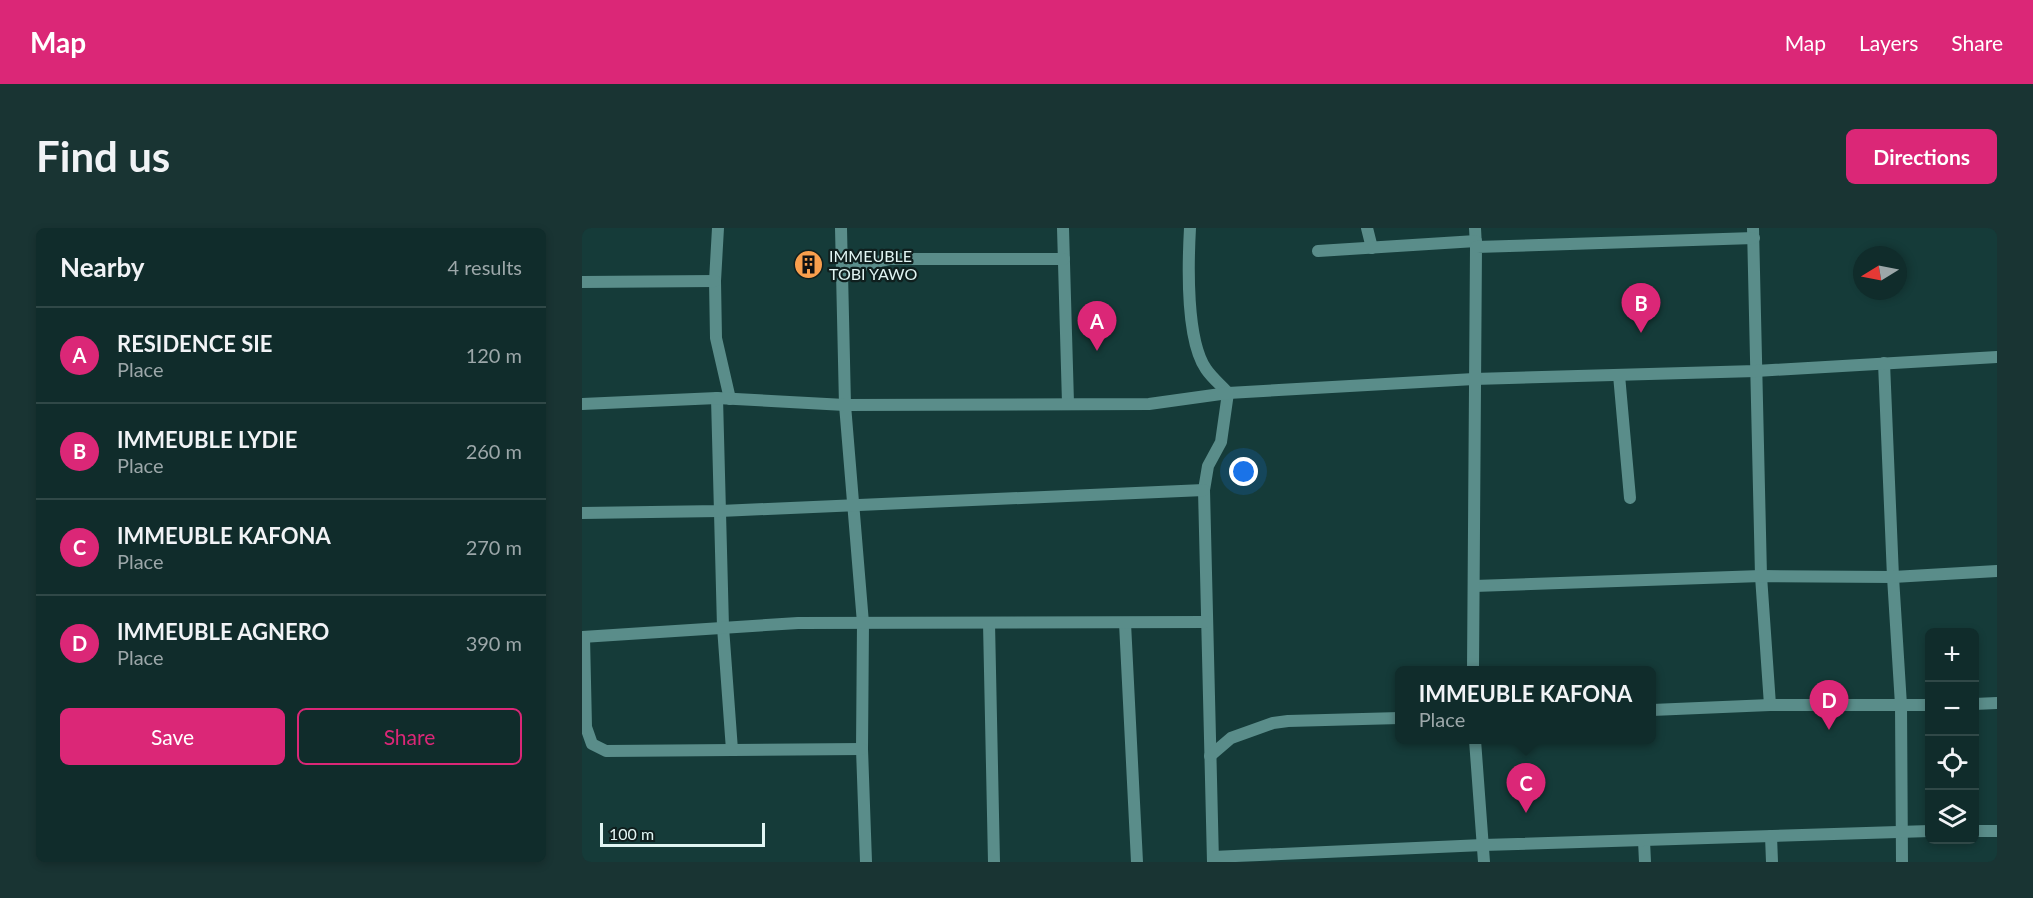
<!DOCTYPE html>
<meta charset="utf-8">
<style>
:root{--surface:#102c2b;--page:#193433;--text:#f1f3f6;--muted:#9ca7a9;--line:#304847;--accent:#db2777}
body{margin:0;font-family:Lato,sans-serif;background:var(--page);color:var(--text)}
.controls{position:absolute;right:18px;bottom:18px;display:grid;overflow:hidden;border-radius:9px;box-shadow:0 3px 9px #0003}
.controls button{width:54px;height:54px;display:grid;place-items:center;padding:0;border:0;border-bottom:2px solid var(--line);background:var(--surface);color:var(--text);font:30px sans-serif}
.compass{position:absolute;left:1271px;top:18px;width:54px;height:54px;border-radius:50%;background:var(--surface);box-shadow:0 3px 9px #0003;rotate:260deg}
.scale{position:absolute;left:18px;bottom:15px;width:165px;box-sizing:border-box;padding-left:6px;border:3px solid #e1f5f3;border-top:0;font-size:16px;line-height:21px;white-space:nowrap;color:#e1f5f3;-webkit-text-stroke:4px #0f1f1e;paint-order:stroke}
.you{position:absolute;left:662px;top:244px;width:21px;height:21px;margin:-15px;border:4px solid #fff;border-radius:50%;background:#1a73e8;box-shadow:0 0 0 9px #1a73e833}
.badge{display:grid;place-items:center;width:39px;height:39px;border-radius:50%;background:var(--accent);color:#fff;font-size:20px;font-weight:700}
.pin{position:absolute;translate:-50% -50px;filter:drop-shadow(0 2px 3px #0008)}
.pin::after{content:'';position:absolute;top:32px;width:21px;height:18px;background:inherit;clip-path:polygon(0 0,100% 0,50% 100%)}
.popup{position:absolute;left:813px;top:438px;width:261px;height:78px;box-sizing:border-box;display:grid;place-content:center;border-radius:9px;background:var(--surface);filter:drop-shadow(0 2px 4px #0005);font-size:20px;white-space:nowrap;color:var(--muted)}
.popup b{font-size:22px;color:var(--text)}
.popup::after{content:'';position:absolute;left:50%;top:100%;margin-left:-12px;border:12px solid transparent;border-top-color:var(--surface)}
.list{margin:0;padding:0;list-style:none}
h2{display:flex;justify-content:space-between;align-items:center;height:78px;margin:0;padding:0 24px;font-size:26px}
h2 small{font-size:20px;font-weight:400;color:var(--muted)}
.list li{display:grid;grid-template-columns:39px 1fr auto;gap:18px;align-items:center;box-sizing:border-box;height:96px;padding:0 24px;border-top:2px solid var(--line)}
.list b{display:block;font-size:22px;white-space:nowrap}
.list p{margin:0;font-size:20px;white-space:nowrap;color:var(--muted)}
.list em{font-size:20px;font-style:normal;color:var(--muted)}
.actions{display:flex;gap:12px;padding:18px 24px}
.actions a{flex:1;padding:14px 0;border:2px solid var(--accent);border-radius:9px;text-align:center;font-size:21px;color:var(--accent)}
.actions .main{background:var(--accent);color:#fff}
.icon{flex:none;width:33px;height:33px;fill:none;stroke:currentColor;stroke-width:2;stroke-linecap:round;stroke-linejoin:round}
.map{position:relative;flex:none;width:1415px;height:634px;overflow:hidden;border-radius:9px}
header{display:flex;align-items:center;gap:36px;box-sizing:border-box;height:84px;padding:0 30px;background:var(--accent);color:#fff}
header strong{font-size:28px}
nav{display:flex;gap:33px;margin-inline-start:auto;font-size:21px}
.intro{display:flex;align-items:center;justify-content:space-between;box-sizing:border-box;height:144px;padding:0 36px}
h1{margin:0;font-size:42px}
.button{padding:15px 27px;border-radius:9px;background:var(--accent);color:#fff;font-size:21px;font-weight:700}
main{display:flex;gap:36px;padding:0 36px}
aside{flex:1;background:var(--surface);border-radius:9px;box-shadow:0 3px 9px #0003}
.map>svg:first-child{display:block}
.lines{fill:none;stroke-linecap:round;stroke-linejoin:round}
.minor{stroke:#5a8d8a;stroke-width:12}
.labels{text-anchor:middle;stroke-width:4.5;stroke-linejoin:round;paint-order:stroke}
.poi-label{font-size:16px;fill:#e1f5f3;stroke:#0f1f1e;text-anchor:start}
</style>
<header>
<strong>Map</strong>
<nav><a>Map</a><a>Layers</a><a>Share</a></nav>
</header>
<div class="intro"><h1>Find us</h1><a class="button">Directions</a></div>
<main>
<aside>
<h2>Nearby<small>4 results</small></h2>
<ul class="list">
<li><span class="badge">A</span><div><b>RESIDENCE SIE</b><p>Place</p></div><em>120 m</em></li>
<li><span class="badge">B</span><div><b>IMMEUBLE LYDIE</b><p>Place</p></div><em>260 m</em></li>
<li><span class="badge">C</span><div><b>IMMEUBLE KAFONA</b><p>Place</p></div><em>270 m</em></li>
<li><span class="badge">D</span><div><b>IMMEUBLE AGNERO</b><p>Place</p></div><em>390 m</em></li>
</ul>
<div class="actions"><a class="main">Save</a><a>Share</a></div>
</aside>
<div class="map">
<svg width="1415" height="634" viewBox="0 0 1415 634">
<rect width="100%" height="100%" fill="#153b39"/>
<g class="lines">
<g class="minor">
<polyline points="136,0 133,53 134,110 148,171"/>
<polyline points="259,0 263,177 281,395 280,521 284,634"/>
<polyline points="481,0 486,175"/>
<path d="M 608,0 C 606,36 604,112 624,141 C 630,150 639,157 646,165 L 639,214 L 626,238 L 622,262 L 631,634"/>
<polyline points="785,0 790,20"/>
<polyline points="893,0 894,19"/>
<polyline points="1171,0 1179,348 1188,477"/>
<polyline points="736,23 894,13"/>
<polyline points="260,42 308,31 482,31"/>
<polyline points="0,54 133,53"/>
<polyline points="1302,135 1311,349 1319,477 1320,634"/>
<polyline points="1037,147 1048,270"/>
<polyline points="135,170 141,399 150,522"/>
<polyline points="0,176 135,170 263,177 567,176 646,165 892,151 1174,143 1415,129"/>
<polyline points="0,285 138,283 622,262"/>
<polyline points="892,358 1179,348 1311,349 1415,343"/>
<polyline points="407,395 412,634"/>
<polyline points="543,395 555,634"/>
<polyline points="0,409 216,395 624,394"/>
<polyline points="2,409 4,499 10,516 24,523 280,521"/>
<polyline points="891,442 894,19 1172,10"/>
<polyline points="1392,476 1415,475"/>
<polyline points="1070,482 1188,477 1348,477"/>
<polyline points="893,512 902,634"/>
<polyline points="628,528 649,510 691,495 706,493 818,490"/>
<polyline points="1392,603 1415,603"/>
<polyline points="1189,608 1190,634"/>
<polyline points="1062,613 1063,634"/>
<polyline points="631,629 901,617 1348,603"/>
</g>
</g>
<defs>
<symbol id="building-disc" viewBox="-11 -11 22 22"><circle r="9.5" fill="#f99f4d" stroke="#0f1f1e"/><path d="M-4-6H4V6H1V3H-1V6H-4ZM-2.5-4.3h1.7v1.8h-1.7ZM.8-4.3h1.7v1.8H.8ZM-2.5-1h1.7V.8h-1.7ZM.8-1h1.7V.8H.8Z" fill="#111"/></symbol>
</defs>
<g fill-rule="evenodd">
<use href="#building-disc" x="210" y="20" width="33" height="33"/>
</g>
<g class="labels">
<g class="poi-label">
<text x="247" y="34">IMMEUBLE<tspan x="247" dy="18">TOBI YAWO</tspan></text>
</g>
</g>
</svg>
<div class="controls">
<button>+</button>
<button>−</button>
<button><svg class="icon" aria-label="locate" viewBox="0 0 24 24"><circle cx="12" cy="12" r="6"/><path d="M12 2v4M12 18v4M2 12h4M18 12h4"/></svg></button>
<button><svg class="icon" aria-label="layers" viewBox="0 0 24 24"><path d="M12 4l9 5-9 5-9-5zM3 14l9 5 9-5"/></svg></button>
</div>
<svg class="compass" viewBox="-18 -18 36 36"><path d="M0-13l5 13h-10z" fill="#e53935"/><path d="M0 13l5-13h-10z" fill="#9ca7a9"/></svg>
<div class="scale">100 m</div>
<div class="you"></div>
<div class="pin badge" style="left:515px;top:123px">A</div>
<div class="pin badge" style="left:1059px;top:105px">B</div>
<div class="pin badge" style="left:944px;top:585px">C</div>
<div class="popup"><b>IMMEUBLE KAFONA</b>Place</div>
<div class="pin badge" style="left:1247px;top:502px">D</div>
</div>
</main>
